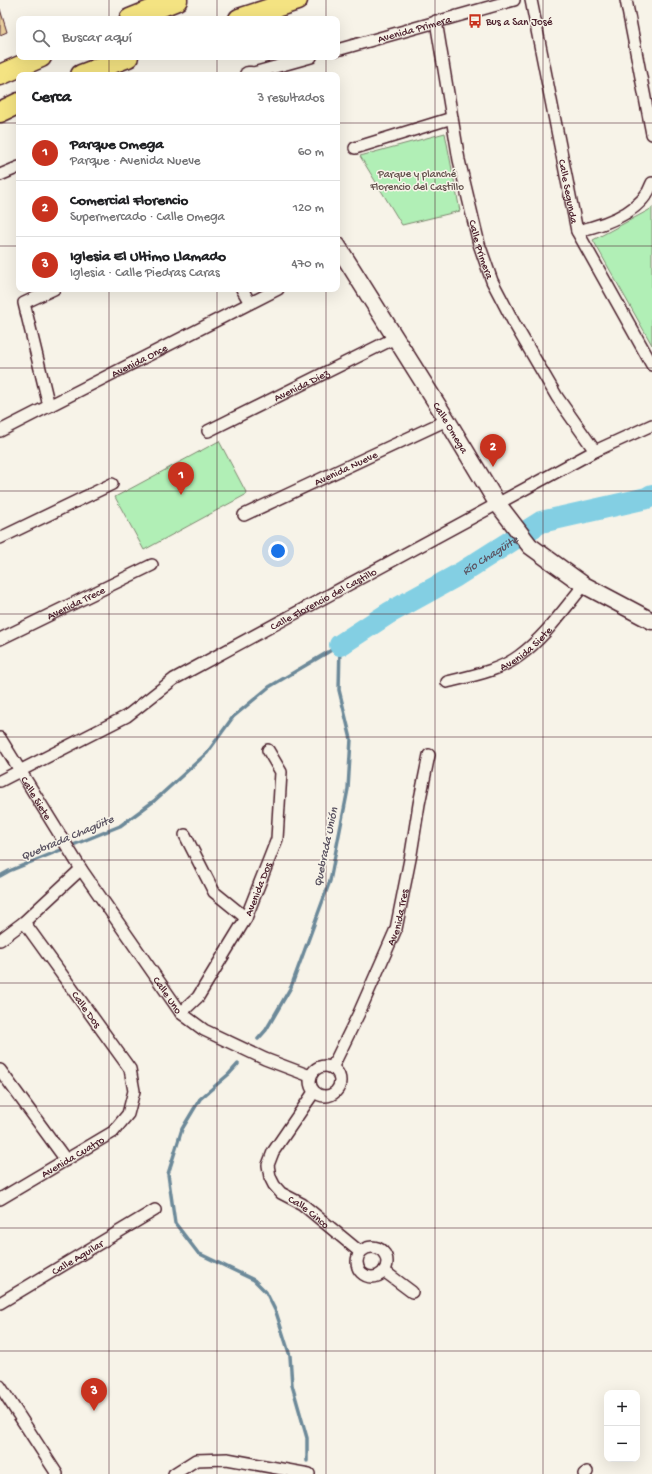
<!DOCTYPE html>
<html lang="es">
<meta charset="utf-8">
<style>
:root{--surface:#fff;--page:#f6f6f6;--text:#202124;--muted:#757577;--line:#e0e0e0;--accent:#c8321e}
body{margin:0;font-family:"Gochi Hand",sans-serif;background:var(--page);color:var(--text)}
.controls{position:absolute;right:12px;bottom:12px;display:grid;overflow:hidden;border-radius:8px;box-shadow:0 4px 16px #0002}
.controls button{width:36px;height:36px;display:grid;place-items:center;padding:0;border:0;border-bottom:1px solid var(--line);background:var(--surface);color:var(--text);font:20px sans-serif}
.you{position:absolute;left:278px;top:551px;width:14px;height:14px;margin:-10px;border:3px solid #fff;border-radius:50%;background:#1a73e8;box-shadow:0 0 0 6px #1a73e833}
.badge{display:grid;place-items:center;width:26px;height:26px;border-radius:50%;background:var(--accent);color:#fff;font-size:13px;font-weight:700}
.pin{position:absolute;translate:-50% -33px;filter:drop-shadow(0 1px 2px #0008)}
.pin::after{content:'';position:absolute;top:21px;width:14px;height:12px;background:inherit;clip-path:polygon(0 0,100% 0,50% 100%)}
.list{margin:0;padding:0;list-style:none}
h2{display:flex;justify-content:space-between;align-items:center;height:52px;margin:0;padding:0 16px;font-size:17px}
h2 small{font-size:13px;font-weight:400;color:var(--muted)}
.list li{display:grid;grid-template-columns:26px 1fr auto;gap:12px;align-items:center;box-sizing:border-box;height:56px;padding:0 16px;border-top:1px solid var(--line)}
.list b{display:block;font-size:15px;white-space:nowrap}
.list p{margin:0;font-size:13px;white-space:nowrap;color:var(--muted)}
.list em{font-size:13px;font-style:normal;color:var(--muted)}
.icon{flex:none;width:22px;height:22px;fill:none;stroke:currentColor;stroke-width:2;stroke-linecap:round;stroke-linejoin:round}
.map{position:relative;flex:none;width:652px;height:1474px;overflow:hidden}
.search{position:absolute;background:var(--surface);box-shadow:0 4px 16px #0002;left:16px;top:16px;width:324px;height:44px;display:flex;align-items:center;gap:10px;box-sizing:border-box;padding:0 14px;border-radius:8px;color:var(--muted);font-size:15px}
.panel{position:absolute;background:var(--surface);box-shadow:0 4px 16px #0002;left:16px;top:72px;width:324px;height:220px;border-radius:8px}
.map>svg:first-child{display:block}
.green{fill:#b1efb6;stroke:#7e8770}
.lines{fill:none;stroke-linecap:round;stroke-linejoin:round}
.stream{stroke:#6c8999;stroke-width:3.5}
.river{stroke:#83cfe3;stroke-width:22}
.building{fill:#e7cc9c;stroke:#4a1f2b}
.street-casing{stroke:#4a1f2b;stroke-width:14}
.secondary-casing{stroke:#4a1f2b;stroke-width:19}
.highway-casing{stroke:#4a1f2b;stroke-width:23}
.street{stroke:#f7f3e8;stroke-width:11}
.secondary{stroke:#f7f3e8;stroke-width:16}
.highway{stroke:#f4e382;stroke-width:20}
.grid{fill:none;stroke:#4a1f2b;stroke-width:1;stroke-opacity:0.55}
.labels{text-anchor:middle;stroke-width:3;stroke-linejoin:round;paint-order:stroke}
.poi-label{font-size:11px;fill:#4a1f2b;stroke:#f7f3e8;text-anchor:start}
.street-label{font-size:11px;fill:#4a1f2b;stroke:#f7f3e8}
.park-label{font-size:11px;fill:#64534e;stroke:#f7f3e8}
.water-label{font-size:12px;font-style:italic;fill:#5b5462;stroke:#f7f3e8}
</style>
<div class="map">
<svg width="652" height="1474" viewBox="0 0 652 1474">
<rect width="100%" height="100%" fill="#f7f3e8"/>
<filter id="ink" filterUnits="userSpaceOnUse"><feTurbulence type="fractalNoise" baseFrequency=".025" numOctaves="2"/><feDisplacementMap in="SourceGraphic" scale="8" xChannelSelector="R" yChannelSelector="G"/><feConvolveMatrix kernelMatrix="1 2 1 2 8 2 1 2 1" color-interpolation-filters="sRGB"/></filter>
<g filter="url(#ink)">
<g class="green">
<polygon points="445,133 460,211 402,225 360,156"/>
<polygon points="652,207 652,345 593,240 649,210"/>
<polygon points="219,441 247,494 144,550 115,497"/>
</g>
<g class="lines">
<g class="stream">
<polyline points="0,876 9,871 120,826 154,801 207,753 233,717 269,687 340,645"/>
<polyline points="258,1039 266,1030 291,987 330,881 348,789 351,739 339,690 340,645"/>
<polyline points="238,1064 229,1074 200,1099 182,1129 168,1174 175,1223 198,1253 254,1280 266,1292 276,1312 290,1356 292,1385 307,1438 307,1461"/>
</g>
<path class="river" id="s1" d="M 340,645 L 389,613 L 456,576 L 541,522 L 647,498 L 652,495"/>
</g>
<polygon class="building" points="0,9 7,32 0,35"/>
<g class="lines">
<defs>
<g id="street">
<path id="s2" d="M 531,0 L 577,231 L 652,365"/>
<polyline points="626,0 652,134"/>
<path id="s3" d="M 436,21 L 459,160 L 479,244 L 492,281 L 514,323 L 557,397 L 595,451"/>
<path id="s4" d="M 337,50 L 514,0"/>
<polyline points="250,74 311,57"/>
<polyline points="355,148 452,118"/>
<polyline points="0,175 19,167"/>
<path d="M 577,231 C 604,225 642,213 652,183"/>
<polyline points="242,289 250,303"/>
<polyline points="49,406 24,303 54,289"/>
<path id="s5" d="M 0,431 L 278,289"/>
<path id="s6" d="M 208,431 L 395,338"/>
<path id="s7" d="M 244,515 L 447,420"/>
<polyline points="0,538 112,484"/>
<path id="s8" d="M 0,639 L 152,565"/>
<path id="s9" d="M 447,682 C 471,676 499,671 519,656 C 545,637 564,609 584,585"/>
<path id="s10" d="M 0,738 L 81,869 L 181,1013 L 204,1030 L 265,1059 L 310,1076"/>
<path id="s11" d="M 0,781 L 127,716 L 174,679 L 595,451 L 652,425"/>
<polyline points="185,835 214,892 246,918"/>
<polyline points="0,940 24,922 81,869"/>
<path id="s12" d="M 181,1013 L 198,997 L 246,918 L 277,839 L 281,772 L 268,750"/>
<circle cx="325" cy="1081" r="15"/>
<path id="s13" d="M 332,1068 L 359,1013 L 396,929 L 411,854 L 419,804 L 429,755"/>
<polyline points="0,1070 66,1160"/>
<path id="s14" d="M 314,1092 L 273,1152 L 268,1165 L 270,1177 L 274,1185 L 281,1193 L 302,1204 L 360,1252"/>
<path id="s15" d="M 0,1199 L 113,1132 L 128,1114 L 134,1091 L 130,1069 L 24,922"/>
<circle cx="372" cy="1262" r="15"/>
<polyline points="384,1271 412,1292"/>
<path id="s16" d="M 0,1303 L 155,1210"/>
<polyline points="0,1386 57,1474"/>
<polyline points="174,1474 196,1460 227,1459 309,1474"/>
<polyline points="584,1474 587,1472"/>
</g>
<g id="secondary">
<polyline points="248,75 251,75"/>
<path id="s17" d="M 337,245 L 447,420 L 497,503 L 530,546 L 584,585 L 652,621"/>
</g>
<g id="highway">
<polyline points="130,19 177,0"/>
<polyline points="239,19 297,0"/>
<polyline points="0,75 41,57"/>
<polyline points="81,75 128,57"/>
<polyline points="0,112 19,103"/>
</g>
</defs>
<use href="#street" class="street-casing"/>
<use href="#secondary" class="secondary-casing"/>
<use href="#highway" class="highway-casing"/>
<use href="#street" class="street"/>
<use href="#secondary" class="secondary"/>
<use href="#highway" class="highway"/>
</g>
</g>
<path class="grid" d="M 109,0 L 109,19M 217,0 L 217,19M 326,0 L 326,19M 435,0 L 435,1474M 543,0 L 543,1474M 109,57 L 109,75M 217,57 L 217,75M 326,57 L 326,75M 0,123 L 19,123M 337,123 L 652,123M 0,246 L 19,246M 337,246 L 652,246M 109,289 L 109,1474M 217,289 L 217,1474M 326,289 L 326,1474M 0,368 L 652,368M 0,491 L 652,491M 0,614 L 652,614M 0,737 L 652,737M 0,860 L 652,860M 0,983 L 652,983M 0,1106 L 652,1106M 0,1228 L 652,1228M 0,1351 L 652,1351"/>
<defs>
<symbol id="bus-bare" viewBox="-9 -9 18 18"><path d="M-5-6H5V4H4V6H2V4H-2V6H-4V4H-5ZM-3.5-4V0h7V-4ZM-3.5 1.2v1.5H-2V1.2ZM2 1.2v1.5H3.5V1.2Z" fill="#c8321e" stroke="#f7f3e8" stroke-width="2.5" paint-order="stroke"/></symbol>
</defs>
<g fill-rule="evenodd">
<use href="#bus-bare" x="465" y="11" width="20" height="20"/>
</g>
<g class="labels">
<g class="poi-label">
<text x="486" y="25">Bus a San José</text>
</g>
<g class="street-label">
<text dy="4" stroke="none"><textPath href="#s4" startOffset="80">Avenida Primera</textPath></text>
<text dy="4" stroke="none"><textPath href="#s2" startOffset="195">Calle Segunda</textPath></text>
<text dy="4" stroke="none"><textPath href="#s3" startOffset="233">Calle Primera</textPath></text>
<text dy="4" stroke="none"><textPath href="#s5" startOffset="156">Avenida Once</textPath></text>
<text dy="4" stroke="none"><textPath href="#s6" startOffset="104">Avenida Diez</textPath></text>
<text dy="4" stroke="none"><textPath href="#s17" startOffset="215">Calle Omega</textPath></text>
<text dy="4" stroke="none"><textPath href="#s7" startOffset="112">Avenida Nueve</textPath></text>
<text dy="4" stroke="none"><textPath href="#s11" startOffset="372">Calle Florencio del Castillo</textPath></text>
<text dy="4" stroke="none"><textPath href="#s8" startOffset="84">Avenida Trece</textPath></text>
<text dy="4" stroke="none"><textPath href="#s9" startOffset="87">Avenida Siete</textPath></text>
<text dy="4" stroke="none"><textPath href="#s10" startOffset="70">Calle Siete</textPath></text>
<text dy="4" stroke="none"><textPath href="#s12" startOffset="147">Avenida Dos</textPath></text>
<text dy="4" stroke="none"><textPath href="#s13" startOffset="165">Avenida Tres</textPath></text>
<text dy="4" stroke="none"><textPath href="#s10" startOffset="307">Calle Uno</textPath></text>
<text transform="translate(87 1009) rotate(54)" y="4">Calle Dos</text>
<text dy="4" stroke="none"><textPath href="#s15" startOffset="84">Avenida Cuatro</textPath></text>
<text dy="4" stroke="none"><textPath href="#s14" startOffset="152">Calle Cinco</textPath></text>
<text dy="4" stroke="none"><textPath href="#s16" startOffset="90">Calle Aguilar</textPath></text>
</g>
<g class="park-label">
<text x="417" y="177">Parque y planché<tspan x="417" dy="13">Florencio del Castillo</tspan></text>
</g>
<g class="water-label">
<text dy="4" stroke="none"><textPath href="#s1" startOffset="175">Río Chagüite</textPath></text>
<text transform="translate(67 837) rotate(-23)" y="4">Quebrada Chagüite</text>
<text transform="translate(325 847) rotate(-78)" y="4">Quebrada Unión</text>
</g>
</g>
</svg>
<div class="controls">
<button>+</button>
<button>−</button>
</div>
<div class="you"></div>
<div class="pin badge" style="left:181px;top:495px">1</div>
<div class="pin badge" style="left:493px;top:467px">2</div>
<div class="pin badge" style="left:94px;top:1411px">3</div>
<div class="search"><svg class="icon" aria-label="search" viewBox="0 0 24 24"><circle cx="10" cy="10" r="6"/><path d="M15 15l6 6"/></svg>Buscar aquí</div>
<section class="panel">
<h2>Cerca<small>3 resultados</small></h2>
<ul class="list">
<li><span class="badge">1</span><div><b>Parque Omega</b><p>Parque · Avenida Nueve</p></div><em>60 m</em></li>
<li><span class="badge">2</span><div><b>Comercial Florencio</b><p>Supermercado · Calle Omega</p></div><em>120 m</em></li>
<li><span class="badge">3</span><div><b>Iglesia El Ultimo Llamado</b><p>Iglesia · Calle Piedras Caras</p></div><em>470 m</em></li>
</ul>
</section>
</div>
